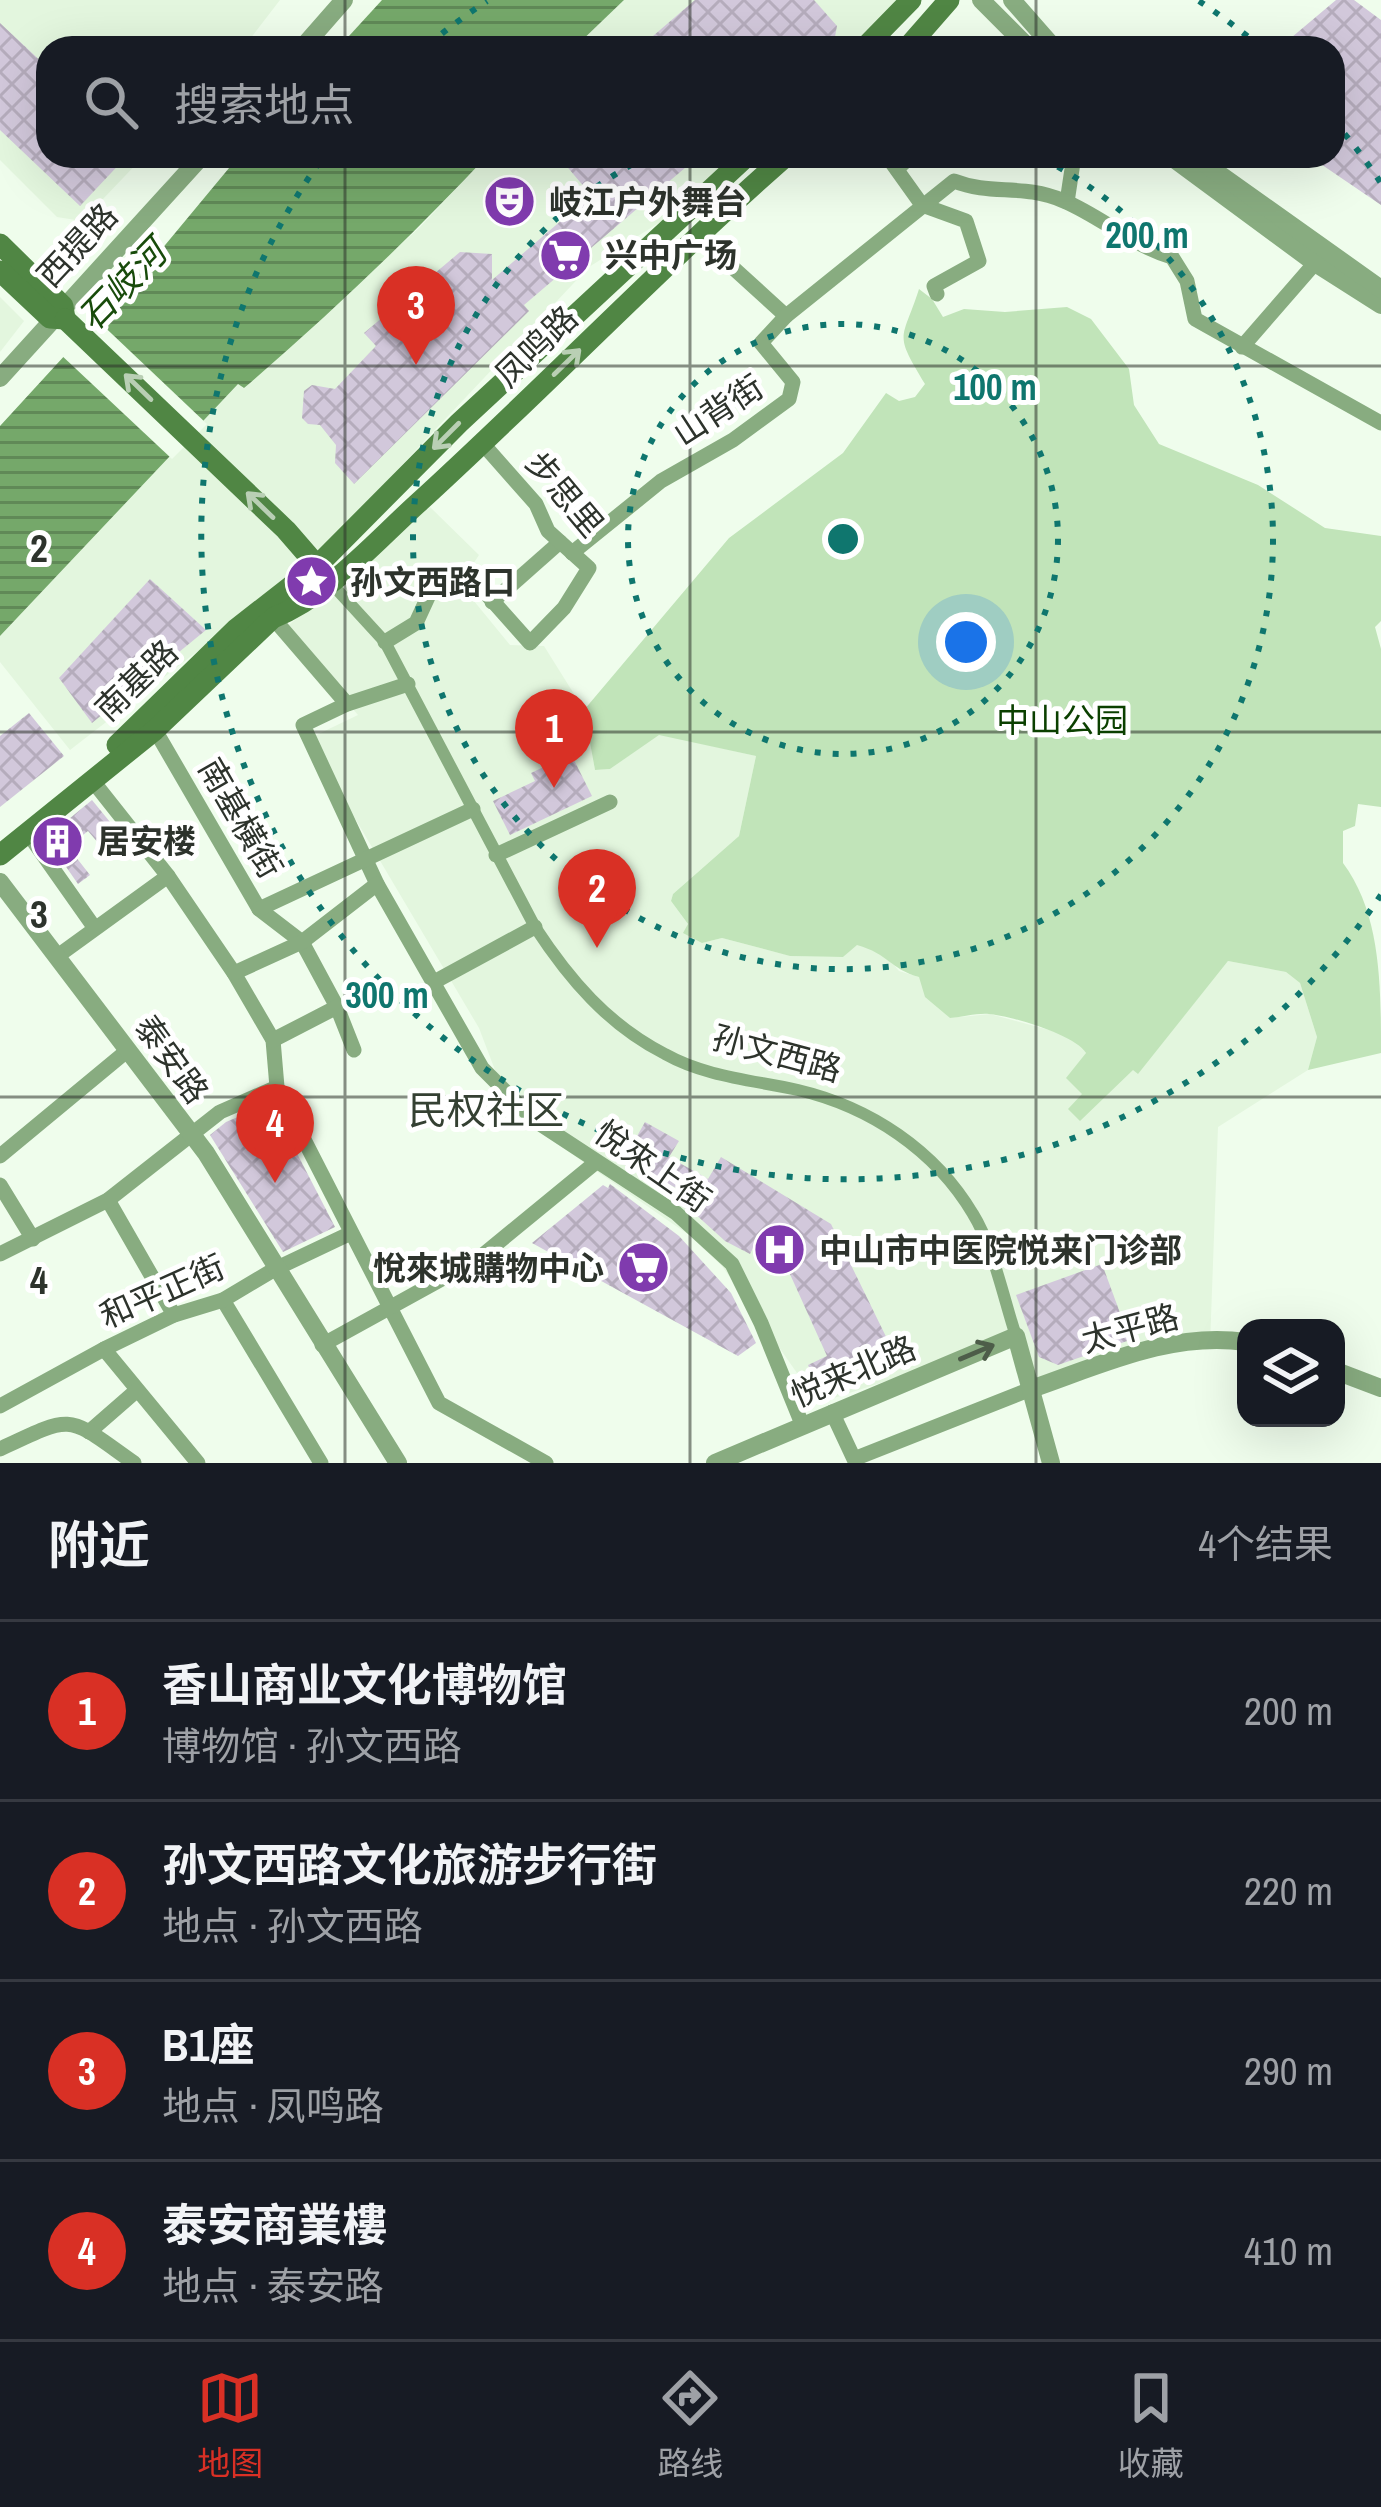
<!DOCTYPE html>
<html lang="zh">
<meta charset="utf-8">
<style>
:root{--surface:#171b24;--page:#242831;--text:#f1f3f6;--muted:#9ea1a6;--line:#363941;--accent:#d93025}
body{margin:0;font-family:"Archivo Narrow","Noto Sans SC",sans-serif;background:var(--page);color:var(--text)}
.controls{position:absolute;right:36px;bottom:36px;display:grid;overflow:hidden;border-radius:24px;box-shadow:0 12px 48px #0002}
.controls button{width:108px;height:108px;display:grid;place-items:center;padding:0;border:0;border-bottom:3px solid var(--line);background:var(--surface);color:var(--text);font:60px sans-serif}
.you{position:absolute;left:966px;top:642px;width:42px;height:42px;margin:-30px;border:9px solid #fff;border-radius:50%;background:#1a73e8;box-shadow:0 0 0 18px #1a73e833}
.badge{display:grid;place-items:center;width:78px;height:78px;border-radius:50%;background:var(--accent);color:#fff;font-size:39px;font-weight:700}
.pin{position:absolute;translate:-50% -99px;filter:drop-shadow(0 3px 6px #0008)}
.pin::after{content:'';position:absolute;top:63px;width:42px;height:36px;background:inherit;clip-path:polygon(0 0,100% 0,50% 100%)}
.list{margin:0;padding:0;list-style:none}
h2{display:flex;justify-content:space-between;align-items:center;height:156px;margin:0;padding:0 48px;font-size:51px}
h2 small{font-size:39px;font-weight:400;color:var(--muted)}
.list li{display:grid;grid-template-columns:78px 1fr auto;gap:36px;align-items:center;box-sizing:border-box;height:180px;padding:0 48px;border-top:3px solid var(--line)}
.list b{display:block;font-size:45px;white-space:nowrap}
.list p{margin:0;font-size:39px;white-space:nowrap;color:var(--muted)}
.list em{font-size:39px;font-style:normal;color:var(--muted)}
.icon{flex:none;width:66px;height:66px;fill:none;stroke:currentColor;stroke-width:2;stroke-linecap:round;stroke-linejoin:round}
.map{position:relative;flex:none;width:1381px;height:1463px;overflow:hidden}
.search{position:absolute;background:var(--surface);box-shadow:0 12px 48px #0002;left:36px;right:36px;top:36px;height:132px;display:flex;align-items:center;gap:30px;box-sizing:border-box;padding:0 42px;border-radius:36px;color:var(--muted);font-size:45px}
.sheet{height:876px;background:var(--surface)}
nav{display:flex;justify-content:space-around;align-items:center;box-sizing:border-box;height:168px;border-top:3px solid var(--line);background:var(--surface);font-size:33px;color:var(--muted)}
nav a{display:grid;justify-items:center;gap:6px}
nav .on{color:var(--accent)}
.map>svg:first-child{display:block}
.built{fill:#e3f6de}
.park{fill:#c1e4b9}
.water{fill:url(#water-rules)}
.pier{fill:#effdec}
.building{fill:url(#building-cross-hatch)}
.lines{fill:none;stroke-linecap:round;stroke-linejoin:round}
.pedestrian{stroke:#88ac80;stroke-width:12}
.minor{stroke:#88ac80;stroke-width:15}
.tertiary{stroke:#88ac80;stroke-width:18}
.secondary{stroke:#508644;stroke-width:21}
.oneway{stroke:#b9cfb4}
.oneway2{stroke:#4d5d49}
.grid{fill:none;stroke:#2d332c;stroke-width:3;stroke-opacity:0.55}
.ring{fill:none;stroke:#0f766e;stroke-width:6;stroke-dasharray:6 12}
.labels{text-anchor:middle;stroke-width:10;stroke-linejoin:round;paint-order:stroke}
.poi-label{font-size:33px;font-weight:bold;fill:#2d332c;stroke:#fff;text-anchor:start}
.street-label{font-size:33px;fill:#2d332c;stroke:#fff}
.park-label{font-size:33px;fill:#0b4000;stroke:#fff}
.water-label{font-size:36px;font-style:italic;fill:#184b0b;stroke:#fff}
.quarter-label{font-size:39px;fill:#344032;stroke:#fff}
.grid-label{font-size:39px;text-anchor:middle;font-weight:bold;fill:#2d332c;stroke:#fff;stroke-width:10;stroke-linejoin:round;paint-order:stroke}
.centre{fill:#0f766e;stroke:#fff;stroke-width:6}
.ring-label{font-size:36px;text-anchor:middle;font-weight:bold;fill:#0f766e;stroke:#fff;stroke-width:10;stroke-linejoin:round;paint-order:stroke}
</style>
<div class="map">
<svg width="1381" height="1463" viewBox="0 0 1381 1463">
<defs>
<pattern id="water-rules" width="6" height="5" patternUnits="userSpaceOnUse" patternTransform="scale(3)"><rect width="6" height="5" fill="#75a86a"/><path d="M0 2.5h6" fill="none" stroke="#608957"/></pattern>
<pattern id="building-cross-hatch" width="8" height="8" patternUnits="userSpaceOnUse" patternTransform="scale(3)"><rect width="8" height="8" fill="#d2c8db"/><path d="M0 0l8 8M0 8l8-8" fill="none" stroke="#b5acbc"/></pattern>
</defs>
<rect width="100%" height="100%" fill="#effdec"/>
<g class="built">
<polygon points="0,0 280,0 243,48 48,48 48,156 144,156 82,221 57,217 0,160"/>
<polygon points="624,0 898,0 852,48 574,48"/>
<polygon points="487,156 740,156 695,200 589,267 347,523 278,589 70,750 0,662 0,636 238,383 243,388 420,227"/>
<polygon points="0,297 24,321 0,352"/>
<polygon points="430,507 479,555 460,584 510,645 544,646 584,710 595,770 610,769 659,734 756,756 739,836 673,894 671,901 702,943 722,938 791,956 843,957 856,944 883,952 899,971 919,977 950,1018 990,1014 1064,1034 1080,1042 1086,1053 1081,1064 1133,1069 1138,1073 1228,961 1286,972 1300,983 1317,1037 1308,1070 1218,1127 1210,1345 1140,1351 1037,1385 1003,1333 918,1371 818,1403 722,1266 689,1235 511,1112 479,1028 308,739 358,715 284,629"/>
</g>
<path class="park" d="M 919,289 L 932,299 L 943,317 L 964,309 L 1005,312 L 1067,307 L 1091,319 L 1129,369 L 1134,405 L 1159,444 L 1258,485 L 1325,528 L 1381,536 L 1381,621 L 1375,627 L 1381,649 L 1381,807 L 1358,804 L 1355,826 L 1343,831 L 1343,863 C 1381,914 1381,985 1381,1053 L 1308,1070 L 1317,1037 L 1300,983 L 1286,972 L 1228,961 L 1138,1074 L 1133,1070 L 1080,1121 L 1068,1109 L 1082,1094 L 1066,1078 L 1086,1053 C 1075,1035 1012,1016 989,1014 C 977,1013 963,1017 950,1018 L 925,997 L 919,977 C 890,969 889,954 857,945 L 843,957 L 790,956 L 722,938 L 702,943 L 683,933 L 688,924 L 671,901 L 673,894 L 739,836 L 756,756 L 659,735 L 610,769 L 595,770 L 584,710 L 729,538 L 843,453 L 886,393 L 899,401 L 915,397 L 925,384 C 893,331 902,342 919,289 Z"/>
<g class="water">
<polygon points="382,0 624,0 574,48 338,48"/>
<path d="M 239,156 L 487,156 C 410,238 329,315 244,388 L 238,384 L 0,636 L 0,426 L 156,256 Z"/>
</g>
<polygon class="pier" points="93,316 207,424 172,459 59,353"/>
<g class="building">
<polygon points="695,0 814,0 837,26 834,42 827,48 639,48"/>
<polygon points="1336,0 1354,0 1381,20 1381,205 1309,156 1333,156 1333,48 1279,48"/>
<polygon points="0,23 48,68 48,156 127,156 80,206 0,130"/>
<polygon points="558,156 699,156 524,305 529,311 354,484 335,463 336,445 320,425 308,424 302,418 304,391 312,385 335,389 376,346 364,333 460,252 492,254 492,280 591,195"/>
<polygon points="150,579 206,630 92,723 59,678"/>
<polygon points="29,713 64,756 0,807 0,736"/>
<polygon points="571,754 592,796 510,835 493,801 535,781 531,773"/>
<polygon points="92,800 128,844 111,858 88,831 68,847 90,875 78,884 46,838"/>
<polygon points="271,1103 335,1227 283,1252 210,1135 226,1122"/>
<polygon points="645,1122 679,1141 669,1157 708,1179 721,1157 831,1224 893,1351 817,1385 808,1365 827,1356 775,1241 760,1234 750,1254 725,1241 693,1212 699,1200 655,1177 652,1183 622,1163"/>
<polygon points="610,1184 679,1236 731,1293 756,1343 738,1356 532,1243 603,1185 608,1188"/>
<polygon points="1102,1264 1130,1340 1058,1365 1039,1357 1016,1295"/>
</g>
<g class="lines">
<path class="pedestrian" d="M 330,582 L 385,642 L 535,927 C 569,979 608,1025 665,1054 C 706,1077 753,1080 798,1090 C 870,1107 935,1150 973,1214 C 993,1246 1004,1300 1016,1336"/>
<g class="minor">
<polyline points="887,156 922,205 966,221 979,261 934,286 937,294"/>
<polyline points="897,169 911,156"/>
<polyline points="1067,202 1074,156"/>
<polyline points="697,235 786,316"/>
<polyline points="1242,347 1315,263"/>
<path d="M 572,553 L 661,481 L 733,440 L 789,399 L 793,382 L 761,343 L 786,316 L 954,181 C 992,196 1022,183 1064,201 C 1102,217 1131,245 1172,257 L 1187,281 L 1195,319 L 1381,423"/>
<polyline points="492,602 560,542"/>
<polyline points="273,618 347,704"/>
<polyline points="385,642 416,623 433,586 451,570 466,571 530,643 564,608 589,568 548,531 536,504 483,444"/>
<polyline points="408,684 347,704 303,725 377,884 482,1068 534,1120 676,1213 732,1264 761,1323 802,1424"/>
<polyline points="155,730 259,909 302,942 337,1007 354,1050"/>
<polyline points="92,780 168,876 234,973 273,1040 277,1087 439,1403 546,1463"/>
<polyline points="27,832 94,927"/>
<polyline points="496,855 610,802"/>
<polyline points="259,909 473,809"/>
<polyline points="59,955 168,876"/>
<polyline points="234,973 302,942 377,884"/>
<polyline points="434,982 535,927"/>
<polyline points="273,1040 337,1007"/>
<polyline points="0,1156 128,1050"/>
<polyline points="0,1185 33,1239"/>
<polyline points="108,1200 174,1315"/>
<polyline points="0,1254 108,1200 220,1112 277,1087"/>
<polyline points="223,1300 321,1463"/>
<polyline points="322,1345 478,1259 595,1163"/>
<polyline points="104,1349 198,1463"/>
<polyline points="0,1406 104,1349 174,1315 223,1300 275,1269 351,1233"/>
<polyline points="832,1412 854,1459 1031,1389"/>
<polyline points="89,1432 136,1391"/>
<path d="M 0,1449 C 76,1413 66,1415 134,1463"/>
</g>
<g class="tertiary">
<polyline points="981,0 1029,48"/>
<polyline points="1012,0 1054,48"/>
<polyline points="302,48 344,0"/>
<polyline points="1170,156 1315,263 1381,305"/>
<polyline points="1194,156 1381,289"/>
<polyline points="0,378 202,156"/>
<polyline points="0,882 206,1153 398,1463"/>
<polyline points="1336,1371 1381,1388"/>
<path d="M 1031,1389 C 1101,1365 1171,1331 1246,1342"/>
<polyline points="715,1463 1016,1336 1051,1463"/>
</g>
<g class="secondary">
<polyline points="864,48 911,0"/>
<polyline points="907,48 949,0"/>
<polyline points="0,244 63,306 65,319"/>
<polyline points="0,271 50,318 65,319"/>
<polyline points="65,319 286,530 325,575"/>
<polyline points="117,745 236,629 318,565 459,423 747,156"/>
<path d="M 0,855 L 155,730 L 273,618 C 329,595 373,544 417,504 C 542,390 659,268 786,156"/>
</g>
</g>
<defs><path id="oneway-shaft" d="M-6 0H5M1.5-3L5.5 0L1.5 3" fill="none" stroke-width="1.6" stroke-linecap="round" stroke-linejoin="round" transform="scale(3)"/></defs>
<g class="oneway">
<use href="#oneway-shaft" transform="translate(567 362) rotate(-44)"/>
<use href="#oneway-shaft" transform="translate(138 387) rotate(-136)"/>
<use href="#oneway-shaft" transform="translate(446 436) rotate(135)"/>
<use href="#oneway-shaft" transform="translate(260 505) rotate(-136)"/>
</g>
<use class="oneway2" href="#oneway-shaft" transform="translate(977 1352) rotate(-23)"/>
<path class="grid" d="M 345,0 L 345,48M 690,0 L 690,48M 1036,0 L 1036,48M 345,156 L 345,1463M 690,156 L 690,1463M 1036,156 L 1036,1463M 0,366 L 1381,366M 0,732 L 1381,732M 0,1097 L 1381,1097"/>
<g class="ring">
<circle cx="843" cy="539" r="215"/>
<path d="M1042 158A430 430 0 1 1 644 158"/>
<path d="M1381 895A645 645 0 1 1 321 160M428 45A645 645 0 0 1 487 1M1199 1A645 645 0 0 1 1258 45M1333 120A645 645 0 0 1 1381 183"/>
</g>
<defs>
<symbol id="theatre-disc" viewBox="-11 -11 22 22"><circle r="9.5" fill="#803bae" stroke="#fff"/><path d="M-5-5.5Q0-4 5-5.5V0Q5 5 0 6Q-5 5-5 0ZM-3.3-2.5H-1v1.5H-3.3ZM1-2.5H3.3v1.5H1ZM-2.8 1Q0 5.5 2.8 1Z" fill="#fff"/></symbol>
<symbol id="supermarket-disc" viewBox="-11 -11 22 22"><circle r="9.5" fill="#803bae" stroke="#fff"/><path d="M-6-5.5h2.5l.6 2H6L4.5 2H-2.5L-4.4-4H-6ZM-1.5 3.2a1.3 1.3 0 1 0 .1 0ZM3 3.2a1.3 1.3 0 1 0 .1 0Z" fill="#fff"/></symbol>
<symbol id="sight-disc" viewBox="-11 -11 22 22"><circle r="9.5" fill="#803bae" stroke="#fff"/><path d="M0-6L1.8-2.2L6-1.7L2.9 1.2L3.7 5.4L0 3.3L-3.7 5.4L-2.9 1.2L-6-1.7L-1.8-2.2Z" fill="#fff"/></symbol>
<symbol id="building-disc" viewBox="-11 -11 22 22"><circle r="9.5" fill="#803bae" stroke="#fff"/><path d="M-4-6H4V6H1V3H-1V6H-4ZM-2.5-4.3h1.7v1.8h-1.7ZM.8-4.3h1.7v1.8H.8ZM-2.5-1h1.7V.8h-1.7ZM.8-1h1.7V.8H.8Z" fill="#fff"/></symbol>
<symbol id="hospital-disc" viewBox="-11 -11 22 22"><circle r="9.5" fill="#803bae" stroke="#fff"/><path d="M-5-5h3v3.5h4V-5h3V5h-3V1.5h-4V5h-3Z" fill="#fff"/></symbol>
</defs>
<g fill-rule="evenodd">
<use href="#theatre-disc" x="480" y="172" width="59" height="59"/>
<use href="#supermarket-disc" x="536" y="226" width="59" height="59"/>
<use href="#sight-disc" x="282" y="552" width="59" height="59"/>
<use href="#building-disc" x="28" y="812" width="59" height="59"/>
<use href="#hospital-disc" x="750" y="1220" width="59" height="59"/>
<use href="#supermarket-disc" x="614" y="1238" width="59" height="59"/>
</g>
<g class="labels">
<g class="poi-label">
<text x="549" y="214">岐江户外舞台</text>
<text x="605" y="267">兴中广场</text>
<text x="350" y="594">孙文西路口</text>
<text x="97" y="853">居安楼</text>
<text x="819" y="1262">中山市中医院悦来门诊部</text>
<text x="604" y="1280" text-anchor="end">悅來城購物中心</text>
</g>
<g class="street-label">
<text transform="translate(77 245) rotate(-47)" y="12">西提路</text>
<text transform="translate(536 346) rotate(-44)" y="12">凤鸣路</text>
<text transform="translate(718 410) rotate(-33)" y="12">山背街</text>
<text transform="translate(565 494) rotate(50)" y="12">步思里</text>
<text transform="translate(136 680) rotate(-44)" y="12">南基路</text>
<text transform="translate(241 818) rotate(60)" y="12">南基橫街</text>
<text transform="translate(777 1053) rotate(15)" y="12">孙文西路</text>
<text transform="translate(172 1059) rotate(54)" y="12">泰安路</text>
<text transform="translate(653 1166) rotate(35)" y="12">悅來上街</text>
<text transform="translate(162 1291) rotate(-24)" y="12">和平正街</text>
<text transform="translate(1130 1328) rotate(-15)" y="12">太平路</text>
<text transform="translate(853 1371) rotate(-23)" y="12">悦来北路</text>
</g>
<g class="park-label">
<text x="1062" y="732">中山公园</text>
</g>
<g class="water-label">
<text transform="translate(122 285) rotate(-46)" y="13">石岐河</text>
</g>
<g class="quarter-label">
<text x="486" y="1124">民权社区</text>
</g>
</g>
<g class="grid-label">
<text x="39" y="562">2</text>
<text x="39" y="928">3</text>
<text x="39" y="1294">4</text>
</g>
<circle cx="843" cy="539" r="18" class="centre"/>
<g class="ring-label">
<text x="1147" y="248">200 m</text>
<text x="995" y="400">100 m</text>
<text x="387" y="1008">300 m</text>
</g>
</svg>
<div class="controls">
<button><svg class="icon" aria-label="layers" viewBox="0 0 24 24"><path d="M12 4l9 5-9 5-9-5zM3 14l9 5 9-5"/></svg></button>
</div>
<div class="you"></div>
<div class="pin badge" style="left:554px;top:788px">1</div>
<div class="pin badge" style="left:597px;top:948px">2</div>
<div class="pin badge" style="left:416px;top:365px">3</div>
<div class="pin badge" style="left:275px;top:1183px">4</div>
<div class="search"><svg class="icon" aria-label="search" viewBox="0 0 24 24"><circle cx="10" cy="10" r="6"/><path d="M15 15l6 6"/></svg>搜索地点</div>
</div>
<section class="sheet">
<h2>附近<small>4个结果</small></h2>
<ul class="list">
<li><span class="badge">1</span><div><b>香山商业文化博物馆</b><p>博物馆 · 孙文西路</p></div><em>200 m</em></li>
<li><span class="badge">2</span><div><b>孙文西路文化旅游步行街</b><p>地点 · 孙文西路</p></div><em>220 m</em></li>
<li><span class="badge">3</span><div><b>B1座</b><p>地点 · 凤鸣路</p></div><em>290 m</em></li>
<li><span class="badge">4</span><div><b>泰安商業樓</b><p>地点 · 泰安路</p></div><em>410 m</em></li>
</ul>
</section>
<nav>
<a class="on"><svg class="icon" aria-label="map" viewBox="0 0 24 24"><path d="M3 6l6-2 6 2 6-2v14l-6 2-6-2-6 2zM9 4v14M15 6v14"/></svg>地图</a>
<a><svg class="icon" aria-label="directions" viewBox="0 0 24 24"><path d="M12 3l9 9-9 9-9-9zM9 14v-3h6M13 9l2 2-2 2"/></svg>路线</a>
<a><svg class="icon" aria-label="saved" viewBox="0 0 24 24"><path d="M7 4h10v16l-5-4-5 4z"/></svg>收藏</a>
</nav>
